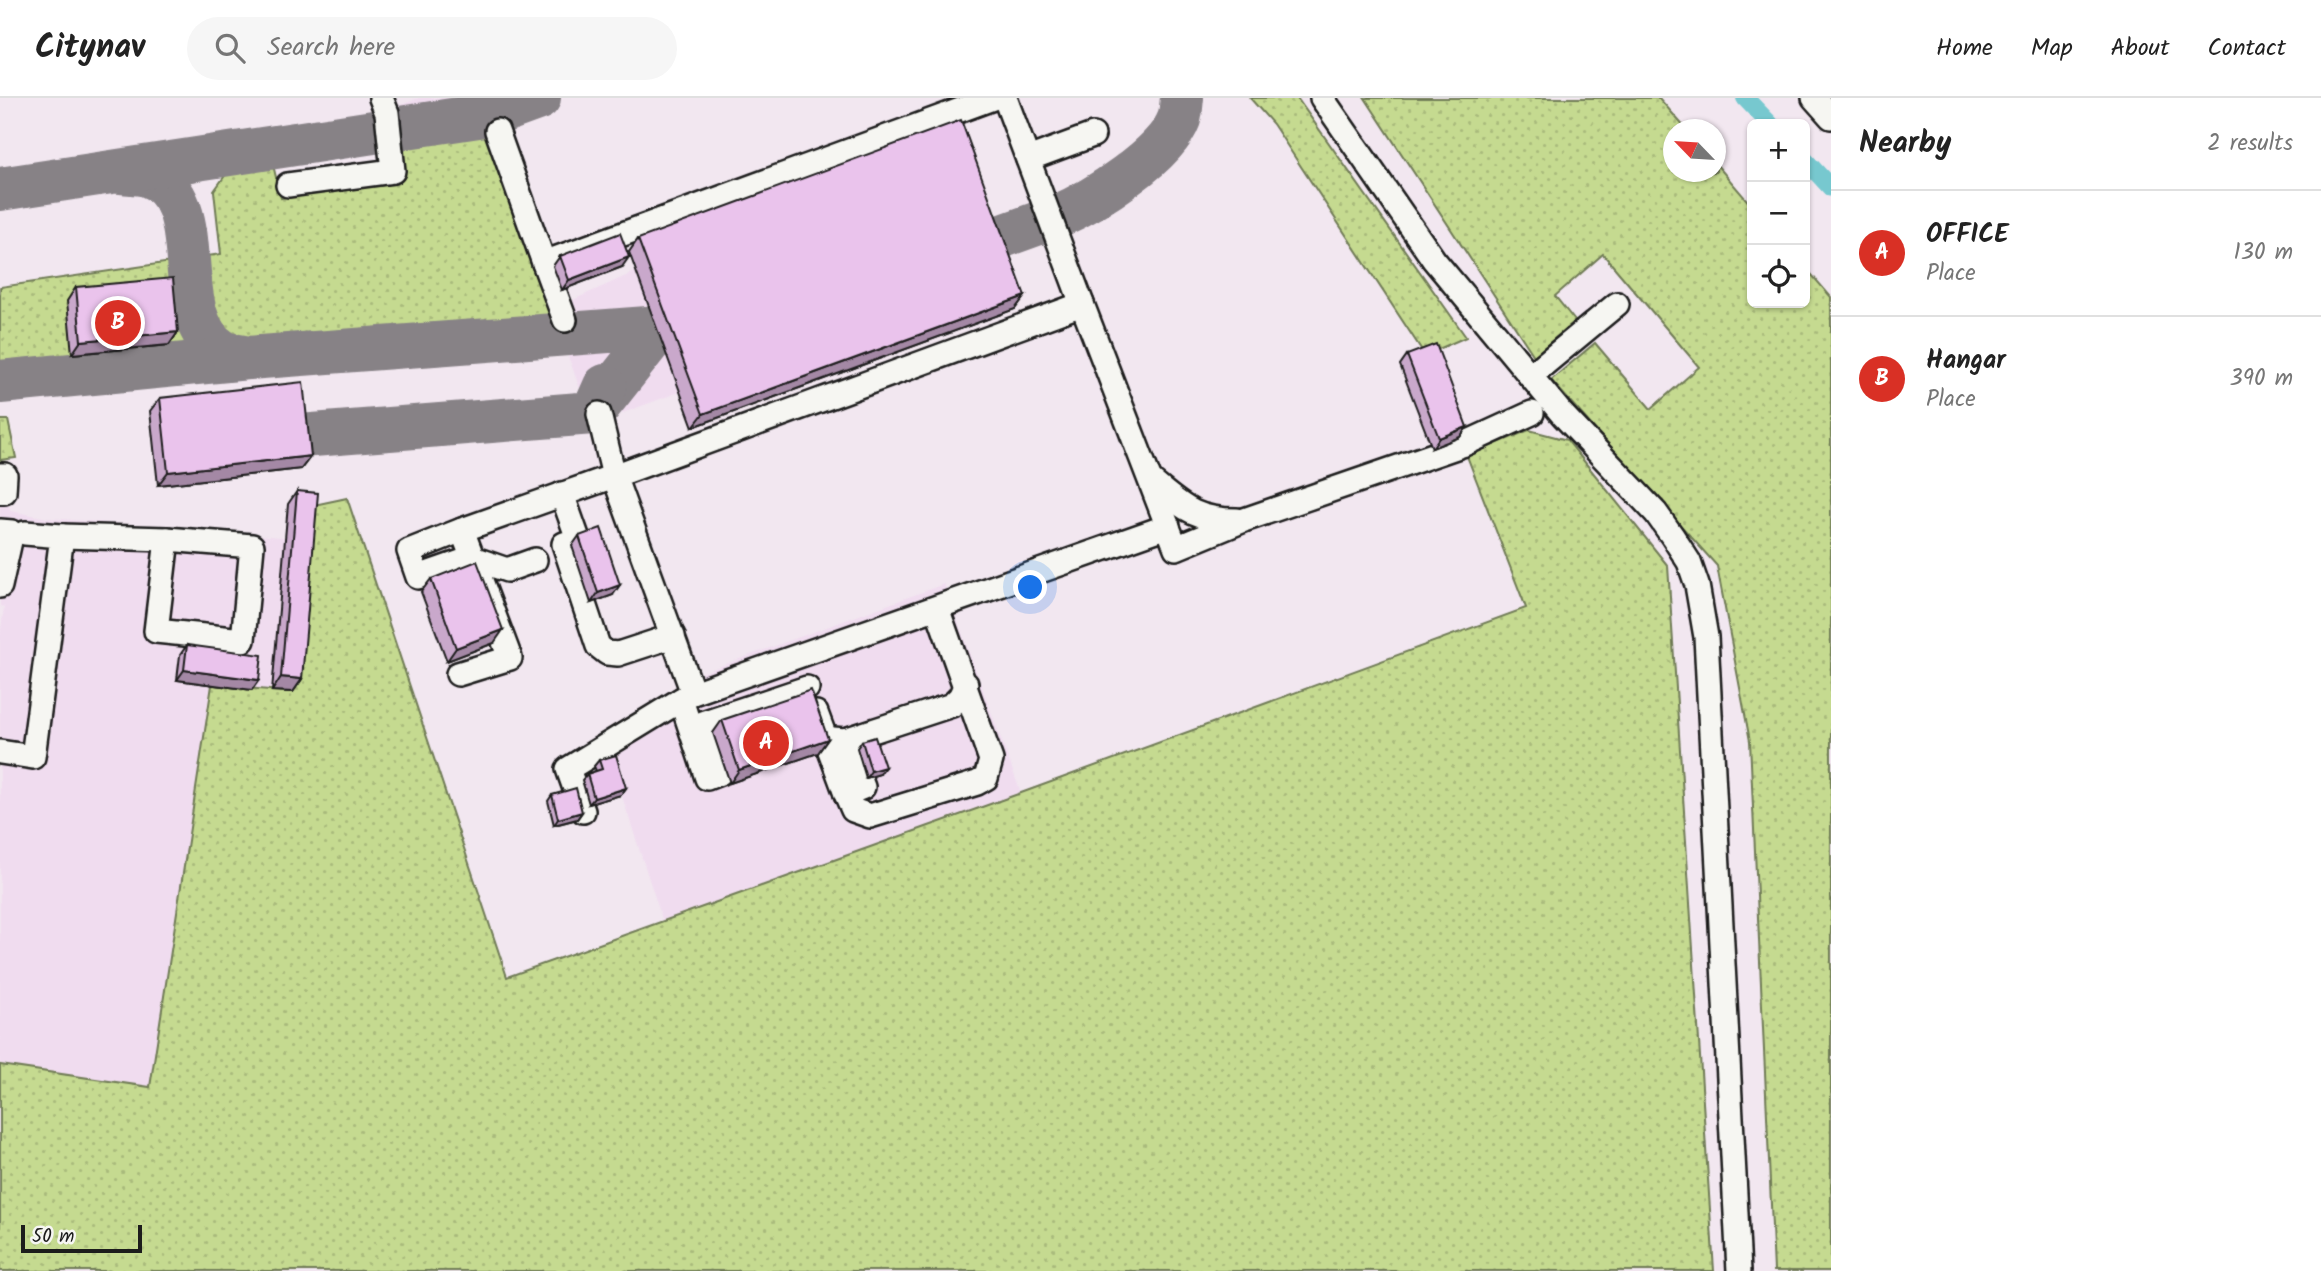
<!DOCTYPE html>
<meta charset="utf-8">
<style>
:root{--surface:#fff;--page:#f6f6f6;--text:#222;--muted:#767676;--line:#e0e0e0;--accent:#d93025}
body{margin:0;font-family:Kalam,sans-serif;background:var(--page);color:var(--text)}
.controls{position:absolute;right:21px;top:21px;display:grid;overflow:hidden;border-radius:10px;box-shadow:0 2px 5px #0004}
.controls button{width:63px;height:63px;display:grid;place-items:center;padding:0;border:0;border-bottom:2px solid var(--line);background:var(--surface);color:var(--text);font:35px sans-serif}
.compass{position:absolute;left:1663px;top:21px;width:63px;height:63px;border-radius:50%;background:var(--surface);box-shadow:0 2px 5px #0004;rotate:295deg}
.scale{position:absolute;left:21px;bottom:18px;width:121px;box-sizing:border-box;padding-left:7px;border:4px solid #1c1c1c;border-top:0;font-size:19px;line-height:24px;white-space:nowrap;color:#1c1c1c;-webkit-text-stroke:5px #f6f6f2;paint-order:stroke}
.you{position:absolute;left:1031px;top:490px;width:24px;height:24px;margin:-18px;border:5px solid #fff;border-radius:50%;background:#1a73e8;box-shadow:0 0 0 10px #1a73e833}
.badge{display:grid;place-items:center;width:46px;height:46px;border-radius:50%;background:var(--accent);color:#fff;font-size:23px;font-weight:700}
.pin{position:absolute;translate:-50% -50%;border:4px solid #fff;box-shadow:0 2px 7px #0006}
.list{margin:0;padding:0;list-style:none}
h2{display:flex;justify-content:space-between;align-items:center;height:91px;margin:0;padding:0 28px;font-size:30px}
h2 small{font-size:23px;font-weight:400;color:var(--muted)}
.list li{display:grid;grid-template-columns:46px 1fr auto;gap:21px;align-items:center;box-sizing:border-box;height:126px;padding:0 28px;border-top:2px solid var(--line)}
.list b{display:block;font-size:26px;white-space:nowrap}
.list p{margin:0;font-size:23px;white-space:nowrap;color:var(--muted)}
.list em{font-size:23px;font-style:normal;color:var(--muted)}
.icon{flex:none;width:38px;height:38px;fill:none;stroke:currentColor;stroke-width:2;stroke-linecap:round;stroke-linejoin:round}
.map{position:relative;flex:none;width:1831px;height:1173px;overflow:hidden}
header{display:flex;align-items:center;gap:42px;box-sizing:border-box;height:98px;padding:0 35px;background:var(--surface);border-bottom:2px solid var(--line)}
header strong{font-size:33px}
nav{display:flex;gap:38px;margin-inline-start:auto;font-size:24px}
.search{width:490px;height:63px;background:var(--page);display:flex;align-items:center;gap:18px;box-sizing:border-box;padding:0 24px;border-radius:38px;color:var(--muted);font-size:26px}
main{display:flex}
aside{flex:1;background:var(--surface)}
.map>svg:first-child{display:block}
.built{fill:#f0dcef}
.grass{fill:url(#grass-dots);stroke:#707b56;stroke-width:2}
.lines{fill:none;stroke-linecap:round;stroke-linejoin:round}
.canal{stroke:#77c8cf;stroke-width:18}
.taxiway{stroke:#878286;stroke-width:44}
.minor-casing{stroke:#1c1c1c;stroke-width:28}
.minor{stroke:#f6f6f2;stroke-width:23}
.wall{fill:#c9a8cb;stroke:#1c1c1c;stroke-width:2}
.shaded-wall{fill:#a488a5;stroke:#1c1c1c;stroke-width:2}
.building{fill:#eac3ec;stroke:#1c1c1c;stroke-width:2}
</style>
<header>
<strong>Citynav</strong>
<div class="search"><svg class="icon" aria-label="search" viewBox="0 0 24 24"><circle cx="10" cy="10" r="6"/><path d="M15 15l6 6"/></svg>Search here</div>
<nav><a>Home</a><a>Map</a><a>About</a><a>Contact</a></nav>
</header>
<main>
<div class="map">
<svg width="1831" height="1173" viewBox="0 0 1831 1173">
<defs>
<pattern id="grass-dots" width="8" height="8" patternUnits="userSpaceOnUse" patternTransform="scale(1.75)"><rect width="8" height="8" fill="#c5da90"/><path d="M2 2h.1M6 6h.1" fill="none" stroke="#a9ba7c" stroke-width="1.8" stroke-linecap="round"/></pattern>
</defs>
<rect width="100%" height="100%" fill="#f2e7f0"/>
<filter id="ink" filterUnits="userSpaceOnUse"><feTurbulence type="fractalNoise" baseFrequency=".0143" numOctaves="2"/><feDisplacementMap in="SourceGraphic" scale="14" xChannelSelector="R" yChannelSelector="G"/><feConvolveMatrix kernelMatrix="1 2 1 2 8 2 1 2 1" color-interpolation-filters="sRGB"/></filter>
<g filter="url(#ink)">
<g class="built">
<polygon points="419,0 500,0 487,4 395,19 393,10"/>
<polygon points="637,173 682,293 593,326 551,212"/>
<polygon points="0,362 3,362 10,413 48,420 306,441 293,594 212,587 150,990 0,967 0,537 4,509 0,508"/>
<polygon points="944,486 1021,695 664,827 602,637 696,577"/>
</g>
<g class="grass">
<polygon points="1250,0 1297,0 1466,239 1425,257 1273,26"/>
<polygon points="1365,0 1659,0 1686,31 1674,32 1674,74 1716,74 1716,66 1752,108 1752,205 1805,205 1805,169 1831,199 1831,1173 1774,1173 1750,643 1717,468 1551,282 1595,245 1651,311 1699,269 1603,156 1555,198 1575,223 1534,258"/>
<polygon points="484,27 551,212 544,229 254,249 254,245 242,246 242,239 227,241 227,235 217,235 216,224 212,225 210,209 205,209 201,171 208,168 207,158 221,156 214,93 234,65 261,62 274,71 281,100 402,80 398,49 407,36"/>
<polygon points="171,164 179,173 189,257 0,277 0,189"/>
<polygon points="0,322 8,322 16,360 0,362"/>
<polygon points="1529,332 1567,342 1668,468 1714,1173 0,1173 0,967 150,989 212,587 293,594 309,408 347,400 507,879 1021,695 1526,510 1467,358"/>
</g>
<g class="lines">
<g class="canal">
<polyline points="1745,0 1770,26"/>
<polyline points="1805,62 1831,90"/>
</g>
<g class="taxiway">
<path d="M 120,74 C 128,75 139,75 147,77 C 215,101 163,217 222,253 C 229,257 240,258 248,260"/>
<polyline points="0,91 498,15 539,0"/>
<path d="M 992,142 C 1014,134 1036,126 1058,118 C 1093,103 1166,57 1179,21 C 1181,15 1181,7 1182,0"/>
<polyline points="0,284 248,260 661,229 593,315"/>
<polyline points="300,338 593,315 605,288"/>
</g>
<defs>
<g id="minor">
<polyline points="1005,0 1082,206 1176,450 1244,422 1462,347 1532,315"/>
<polyline points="1322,0 1434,162 1562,316 1656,415 1673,439 1689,464 1697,487 1706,539 1739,1173"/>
<polyline points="1814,0 1831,19"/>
<polyline points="497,33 544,165 993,0"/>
<polyline points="1028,61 1093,37"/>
<polyline points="288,87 393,73 387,15 381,0"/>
<polyline points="544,165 565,222"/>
<polyline points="1082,206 614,378 693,595 1168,428"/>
<polyline points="1530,278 1617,206"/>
<polyline points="0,377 5,377 4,394 0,394"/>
<path d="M 1151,383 C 1183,409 1194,422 1237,422"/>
<polyline points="562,396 578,441 564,446 598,548 607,555 618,556 673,538"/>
<polyline points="462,432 614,378 599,316"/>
<polyline points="0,433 12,434 0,488"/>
<polyline points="62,438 167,441"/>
<polygon points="167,441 252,448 243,542 156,533"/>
<polyline points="458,576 510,560 462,432 409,453 418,479 472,460 507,472 535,462"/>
<polyline points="681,602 707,680 720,675 702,625 807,590"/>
<polyline points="816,615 846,696 863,689 845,642"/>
<polyline points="833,641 845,642 952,607 960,599 966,586"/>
<polyline points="0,654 33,659 62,438 25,435"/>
<polyline points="846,696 853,712 870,718 977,685 986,680 991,662 937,510"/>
<polyline points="583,713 568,671 692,595"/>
</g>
</defs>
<use href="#minor" class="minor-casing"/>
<use href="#minor" class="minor"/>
</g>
<g class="wall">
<polygon points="638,141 1025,198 1015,211 693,329 629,154"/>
<polygon points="560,158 622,169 562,192 553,168"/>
<polygon points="76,189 178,234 169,247 72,256 67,203"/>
<polygon points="1407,257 1467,329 1460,339 1432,350 1400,267"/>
<polygon points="160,300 311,358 301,371 158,387 150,313"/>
<polygon points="297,393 302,581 293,594 272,593 288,406"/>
<polygon points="579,438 613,497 591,505 572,448"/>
<polygon points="431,481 494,545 447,563 421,494"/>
<polygon points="187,547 252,592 177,582 180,557"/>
<polygon points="722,622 828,641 818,655 730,685 713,635"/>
<polygon points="862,643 880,676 866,680 857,650"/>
<polygon points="599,662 626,690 621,697 589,706 582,682 587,676 596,673 594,668"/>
<polygon points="552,697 582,714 577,721 554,727 548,703"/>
</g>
<g class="shaded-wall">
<polygon points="629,159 622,169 562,192 569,182"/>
<polygon points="1025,198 1015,211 693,329 703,316"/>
<polygon points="178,234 169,247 72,256 81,243"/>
<polygon points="1467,329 1460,339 1432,350 1439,340"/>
<polygon points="311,358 301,371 158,387 168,374"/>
<polygon points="620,487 613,497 591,505 598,495"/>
<polygon points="503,532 494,545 447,563 456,550"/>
<polygon points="184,572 259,582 252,592 177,582"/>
<polygon points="281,579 302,581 293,594 272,593"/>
<polygon points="828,641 818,655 730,685 739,672"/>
<polygon points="885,669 880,676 866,680 871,673"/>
<polygon points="626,690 621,697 589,706 594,700"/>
<polygon points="582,714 577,721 554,727 558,721"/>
</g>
<g class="building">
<polygon points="961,22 1025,198 703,316 638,141"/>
<polygon points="620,135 629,159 569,182 560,158"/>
<polygon points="173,180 178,234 81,243 76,189"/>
<polygon points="1436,246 1467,329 1439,340 1407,257"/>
<polygon points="303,284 311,358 168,374 160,300"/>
<polygon points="297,393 318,395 302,581 281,579"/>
<polygon points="601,430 620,487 598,495 579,438"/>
<polygon points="477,463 503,532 456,550 431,481"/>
<polygon points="187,547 262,557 259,582 184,572"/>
<polygon points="811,592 828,641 739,672 722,622"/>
<polygon points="875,639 885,669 871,673 862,643"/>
<polygon points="616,657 626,690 594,700 587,676 602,671 599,662"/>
<polygon points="576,690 582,714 558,721 552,697"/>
</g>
</g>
</svg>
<div class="controls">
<button>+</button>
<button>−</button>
<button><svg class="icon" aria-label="locate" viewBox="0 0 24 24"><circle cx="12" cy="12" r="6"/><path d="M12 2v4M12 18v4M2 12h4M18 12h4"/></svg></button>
</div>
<svg class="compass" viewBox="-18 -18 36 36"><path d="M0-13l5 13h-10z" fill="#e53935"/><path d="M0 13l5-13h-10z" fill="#767676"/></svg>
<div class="scale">50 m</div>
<div class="you"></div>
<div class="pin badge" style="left:766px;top:645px">A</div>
<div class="pin badge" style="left:118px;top:225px">B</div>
</div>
<aside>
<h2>Nearby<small>2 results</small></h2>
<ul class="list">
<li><span class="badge">A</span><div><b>OFFICE</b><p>Place</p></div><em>130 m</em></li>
<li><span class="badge">B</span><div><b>Hangar</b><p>Place</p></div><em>390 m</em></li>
</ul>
</aside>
</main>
